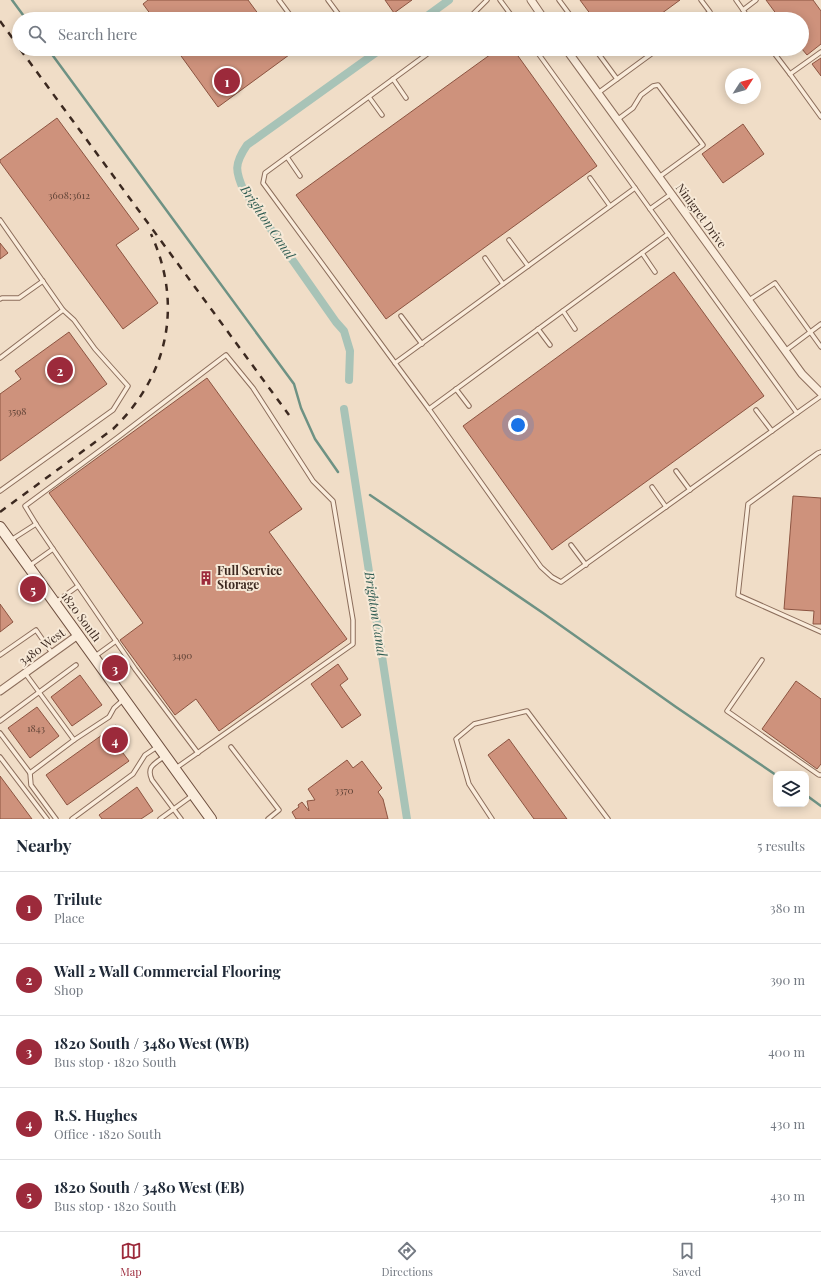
<!DOCTYPE html>
<meta charset="utf-8">
<style>
:root{--surface:#fff;--page:#f2f2f3;--text:#1f2937;--muted:#747a83;--line:#e0e1e3;--accent:#9c2a3b}
body{margin:0;font-family:"Playfair Display",serif;background:var(--page);color:var(--text)}
.controls{position:absolute;right:12px;bottom:12px;display:grid;overflow:hidden;border-radius:8px;box-shadow:0 2px 10px #0003}
.controls button{width:36px;height:36px;display:grid;place-items:center;padding:0;border:0;border-bottom:1px solid var(--line);background:var(--surface);color:var(--text);font:20px sans-serif}
.compass{position:absolute;left:725px;top:68px;width:36px;height:36px;border-radius:50%;background:var(--surface);box-shadow:0 2px 10px #0003;rotate:54deg}
.you{position:absolute;left:518px;top:425px;width:14px;height:14px;margin:-10px;border:3px solid #fff;border-radius:50%;background:#1a73e8;box-shadow:0 0 0 6px #1a73e833}
.badge{display:grid;place-items:center;width:26px;height:26px;border-radius:50%;background:var(--accent);color:#fff;font-size:13px;font-weight:700}
.pin{position:absolute;translate:-50% -50%;border:2px solid #fff;box-shadow:0 1px 4px #0006}
.list{margin:0;padding:0;list-style:none}
h2{display:flex;justify-content:space-between;align-items:center;height:52px;margin:0;padding:0 16px;font-size:17px}
h2 small{font-size:13px;font-weight:400;color:var(--muted)}
.list li{display:grid;grid-template-columns:26px 1fr auto;gap:12px;align-items:center;box-sizing:border-box;height:72px;padding:0 16px;border-top:1px solid var(--line)}
.list b{display:block;font-size:15px;white-space:nowrap}
.list p{margin:0;font-size:13px;white-space:nowrap;color:var(--muted)}
.list em{font-size:13px;font-style:normal;color:var(--muted)}
.icon{flex:none;width:22px;height:22px;fill:none;stroke:currentColor;stroke-width:2;stroke-linecap:round;stroke-linejoin:round}
.map{position:relative;flex:none;width:821px;height:819px;overflow:hidden}
.search{position:absolute;background:var(--surface);box-shadow:0 2px 10px #0003;left:12px;right:12px;top:12px;height:44px;display:flex;align-items:center;gap:10px;box-sizing:border-box;padding:0 14px;border-radius:22px;color:var(--muted);font-size:15px}
.sheet{height:412px;background:var(--surface)}
nav{display:flex;justify-content:space-around;align-items:center;box-sizing:border-box;height:56px;border-top:1px solid var(--line);background:var(--surface);font-size:11px;color:var(--muted)}
nav a{display:grid;justify-items:center;gap:2px}
nav .on{color:var(--accent)}
.map>svg:first-child{display:block}
.lines{fill:none;stroke-linecap:round;stroke-linejoin:round}
.stream{stroke:#6e9284;stroke-width:2.5}
.canal{stroke:#a8c3b7;stroke-width:8}
.building{fill:#ce927c;stroke:#8c5441}
.lane-casing{stroke:#8c6e5c;stroke-width:5.5}
.street-casing{stroke:#8c6e5c;stroke-width:9}
.secondary-casing{stroke:#6e4f3f;stroke-width:12}
.lane{stroke:#faecdb;stroke-width:3.5}
.street{stroke:#faecdb;stroke-width:7}
.secondary{stroke:#faecdb;stroke-width:10}
.rail{stroke:#3c2920;stroke-width:2.5;stroke-dasharray:7 7;stroke-linecap:butt}
.labels{text-anchor:middle;stroke-width:4;stroke-linejoin:round;paint-order:stroke}
.number-label{font-size:10px;fill:#604337}
.street-label{font-size:12px;fill:#3c2920;stroke:#f7e9d7}
.poi-label{font-size:12px;font-weight:bold;fill:#3c2920;stroke:#f7e9d7;text-anchor:start}
.water-label{font-size:13px;font-style:italic;fill:#2f5c52;stroke:#f7e9d7}
</style>
<div class="map">
<svg width="821" height="819" viewBox="0 0 821 819">
<rect width="100%" height="100%" fill="#f0ddc7"/>
<g class="lines">
<g class="stream">
<polyline points="12,0 26,19"/>
<polyline points="48,49 294,384 301,408 315,439 338,472"/>
<polyline points="370,495 543,613 676,707 776,775"/>
<polyline points="806,795 821,806"/>
</g>
<g class="canal">
<polyline points="423,19 449,0"/>
<path d="M 349,380 L 350,351 L 344,331 L 336,322 L 244,191 C 235,171 234,164 247,145 L 381,49"/>
<polyline points="344,409 407,819"/>
</g>
</g>
<g class="building">
<polygon points="148,0 248,0 262,19 154,19 143,4"/>
<polygon points="385,0 412,0 394,13"/>
<polygon points="580,0 680,0 654,19 594,19"/>
<polygon points="766,0 813,0 821,11 821,44 807,55 802,49 802,19 780,19"/>
<polygon points="176,49 284,49 289,55 218,107"/>
<polygon points="498,49 513,49 597,166 386,319 296,195"/>
<polygon points="821,58 821,76 812,64"/>
<polygon points="57,118 139,229 116,245 158,303 123,329 0,162 0,160"/>
<polygon points="743,124 764,154 723,183 702,154"/>
<polygon points="0,243 8,253 0,259"/>
<polygon points="674,272 764,396 552,550 463,426"/>
<polygon points="69,332 107,384 0,461 0,394 21,379 15,371"/>
<polygon points="207,378 302,509 269,532 347,639 219,731 196,699 175,715 120,640 143,623 49,493"/>
<polygon points="793,496 821,498 821,624 813,624 814,611 784,609"/>
<polygon points="0,604 13,622 0,632"/>
<polygon points="338,664 348,679 340,685 361,715 342,728 311,684"/>
<polygon points="80,675 102,705 72,726 51,697"/>
<polygon points="796,681 821,699 821,764 817,769 762,729"/>
<polygon points="37,707 59,736 30,758 8,728"/>
<polygon points="116,725 129,742 120,749 129,761 67,805 46,775"/>
<polygon points="509,739 567,819 534,819 488,755"/>
<polygon points="347,760 353,768 362,761 382,788 378,792 383,799 388,819 296,819 292,812 299,807 298,805 302,802 309,811 307,801 315,800 308,789"/>
<polygon points="0,776 32,819 0,819"/>
<polygon points="137,787 153,811 141,819 102,819 99,815"/>
</g>
<g class="lines">
<defs>
<g id="lane">
<polyline points="279,0 293,19"/>
<polyline points="328,0 342,19"/>
<polyline points="500,0 514,19"/>
<polyline points="559,0 573,19"/>
<polyline points="736,0 743,10"/>
<polyline points="468,19 487,0"/>
<polyline points="700,19 710,12 701,0"/>
<polyline points="749,19 743,10 756,0"/>
<polyline points="434,49 265,173 263,183 395,363 635,188 535,49"/>
<polyline points="595,49 617,79"/>
<polyline points="771,49 790,74"/>
<polyline points="821,52 790,74 821,117"/>
<polyline points="393,79 406,98"/>
<polyline points="598,93 658,49"/>
<polyline points="369,97 382,115"/>
<polyline points="617,120 633,108 641,95 653,86 658,85 703,145 659,177"/>
<polyline points="287,157 300,176"/>
<polyline points="590,178 610,206"/>
<polyline points="635,188 650,209 671,194"/>
<polyline points="650,209 797,413 821,396"/>
<polyline points="0,220 63,310 0,358"/>
<polyline points="668,234 429,409 541,567 552,577 561,582 797,413"/>
<polyline points="509,240 528,266"/>
<polyline points="642,253 655,272"/>
<polyline points="485,258 503,284"/>
<polyline points="0,299 2,298 19,298 43,281"/>
<polyline points="749,300 775,283 821,347"/>
<polyline points="563,311 575,329"/>
<polyline points="401,316 422,344"/>
<polyline points="538,329 550,345"/>
<polyline points="785,351 821,324"/>
<polyline points="395,363 429,409"/>
<polyline points="456,389 469,406"/>
<polyline points="756,410 772,431"/>
<polyline points="821,452 818,453 748,504 738,595 821,632"/>
<polyline points="676,471 690,490"/>
<polyline points="652,487 666,507"/>
<polyline points="0,491 113,410 128,386 95,349 74,320 63,310"/>
<polyline points="11,540 36,524 25,506 117,438 226,355 253,388 313,481 333,501 353,620 353,644 176,768"/>
<polyline points="571,545 586,565"/>
<polyline points="53,549 135,669 198,753"/>
<polyline points="29,566 53,549 36,524"/>
<polyline points="56,602 78,586"/>
<polyline points="0,655 36,630 52,653"/>
<polyline points="94,657 116,641"/>
<polyline points="762,660 727,711 819,775 821,775"/>
<polyline points="25,673 74,740 109,717 114,708 124,699"/>
<polyline points="0,721 76,665"/>
<polyline points="0,733 30,773 74,740"/>
<polyline points="231,747 279,810 268,819"/>
<path d="M 165,756 C 154,764 146,767 152,780 L 181,819"/>
<polyline points="0,757 47,819"/>
<polyline points="30,773 31,785 56,819"/>
<polyline points="72,819 133,774 145,755 157,747"/>
<polyline points="160,819 193,795"/>
<polyline points="492,819 469,784 456,739 474,724 527,711 608,819"/>
</g>
<g id="street">
<polyline points="531,0 544,19"/>
<polyline points="566,49 802,374 821,393"/>
<polyline points="0,691 78,635"/>
</g>
<polyline id="secondary" points="0,527 211,819"/>
</defs>
<use href="#lane" class="lane-casing"/>
<use href="#street" class="street-casing"/>
<use href="#secondary" class="secondary-casing"/>
<use href="#lane" class="lane"/>
<use href="#street" class="street"/>
<use href="#secondary" class="secondary"/>
<g class="rail">
<polyline points="0,21 19,47"/>
<polyline points="20,49 289,415"/>
<path d="M 0,512 L 113,429 C 169,375 183,304 151,234"/>
</g>
</g>
<defs>
<symbol id="building-bare" viewBox="-9 -9 18 18"><path d="M-4-6H4V6H1V3H-1V6H-4ZM-2.5-4.3h1.7v1.8h-1.7ZM.8-4.3h1.7v1.8H.8ZM-2.5-1h1.7V.8h-1.7ZM.8-1h1.7V.8H.8Z" fill="#9c2a3b" stroke="#f7e9d7" stroke-width="2.5" paint-order="stroke"/></symbol>
</defs>
<g fill-rule="evenodd">
<use href="#building-bare" x="196" y="568" width="20" height="20"/>
</g>
<g class="labels">
<g class="number-label">
<text x="69" y="199">3608;3612</text>
<text x="17" y="415">3598</text>
<text x="182" y="659">3490</text>
<text x="36" y="732">1843</text>
<text x="344" y="794">3370</text>
</g>
<g class="street-label">
<text transform="translate(701 216) rotate(54)" y="4">Ninigret Drive</text>
<text transform="translate(81 617) rotate(54)" y="4">1820 South</text>
<text transform="translate(42 647) rotate(-36)" y="4">3480 West</text>
</g>
<g class="poi-label">
<text x="217" y="575">Full Service<tspan x="217" dy="14">Storage</tspan></text>
</g>
<g class="water-label">
<text transform="translate(268 222) rotate(56)" y="5">Brighton Canal</text>
<text transform="translate(376 614) rotate(81)" y="5">Brighton Canal</text>
</g>
</g>
</svg>
<div class="controls">
<button><svg class="icon" aria-label="layers" viewBox="0 0 24 24"><path d="M12 4l9 5-9 5-9-5zM3 14l9 5 9-5"/></svg></button>
</div>
<svg class="compass" viewBox="-18 -18 36 36"><path d="M0-13l5 13h-10z" fill="#e53935"/><path d="M0 13l5-13h-10z" fill="#747a83"/></svg>
<div class="you"></div>
<div class="pin badge" style="left:227px;top:81px">1</div>
<div class="pin badge" style="left:60px;top:370px">2</div>
<div class="pin badge" style="left:115px;top:668px">3</div>
<div class="pin badge" style="left:115px;top:740px">4</div>
<div class="pin badge" style="left:33px;top:589px">5</div>
<div class="search"><svg class="icon" aria-label="search" viewBox="0 0 24 24"><circle cx="10" cy="10" r="6"/><path d="M15 15l6 6"/></svg>Search here</div>
</div>
<section class="sheet">
<h2>Nearby<small>5 results</small></h2>
<ul class="list">
<li><span class="badge">1</span><div><b>Trilute</b><p>Place</p></div><em>380 m</em></li>
<li><span class="badge">2</span><div><b>Wall 2 Wall Commercial Flooring</b><p>Shop</p></div><em>390 m</em></li>
<li><span class="badge">3</span><div><b>1820 South / 3480 West (WB)</b><p>Bus stop · 1820 South</p></div><em>400 m</em></li>
<li><span class="badge">4</span><div><b>R.S. Hughes</b><p>Office · 1820 South</p></div><em>430 m</em></li>
<li><span class="badge">5</span><div><b>1820 South / 3480 West (EB)</b><p>Bus stop · 1820 South</p></div><em>430 m</em></li>
</ul>
</section>
<nav>
<a class="on"><svg class="icon" aria-label="map" viewBox="0 0 24 24"><path d="M3 6l6-2 6 2 6-2v14l-6 2-6-2-6 2zM9 4v14M15 6v14"/></svg>Map</a>
<a><svg class="icon" aria-label="directions" viewBox="0 0 24 24"><path d="M12 3l9 9-9 9-9-9zM9 14v-3h6M13 9l2 2-2 2"/></svg>Directions</a>
<a><svg class="icon" aria-label="saved" viewBox="0 0 24 24"><path d="M7 4h10v16l-5-4-5 4z"/></svg>Saved</a>
</nav>
